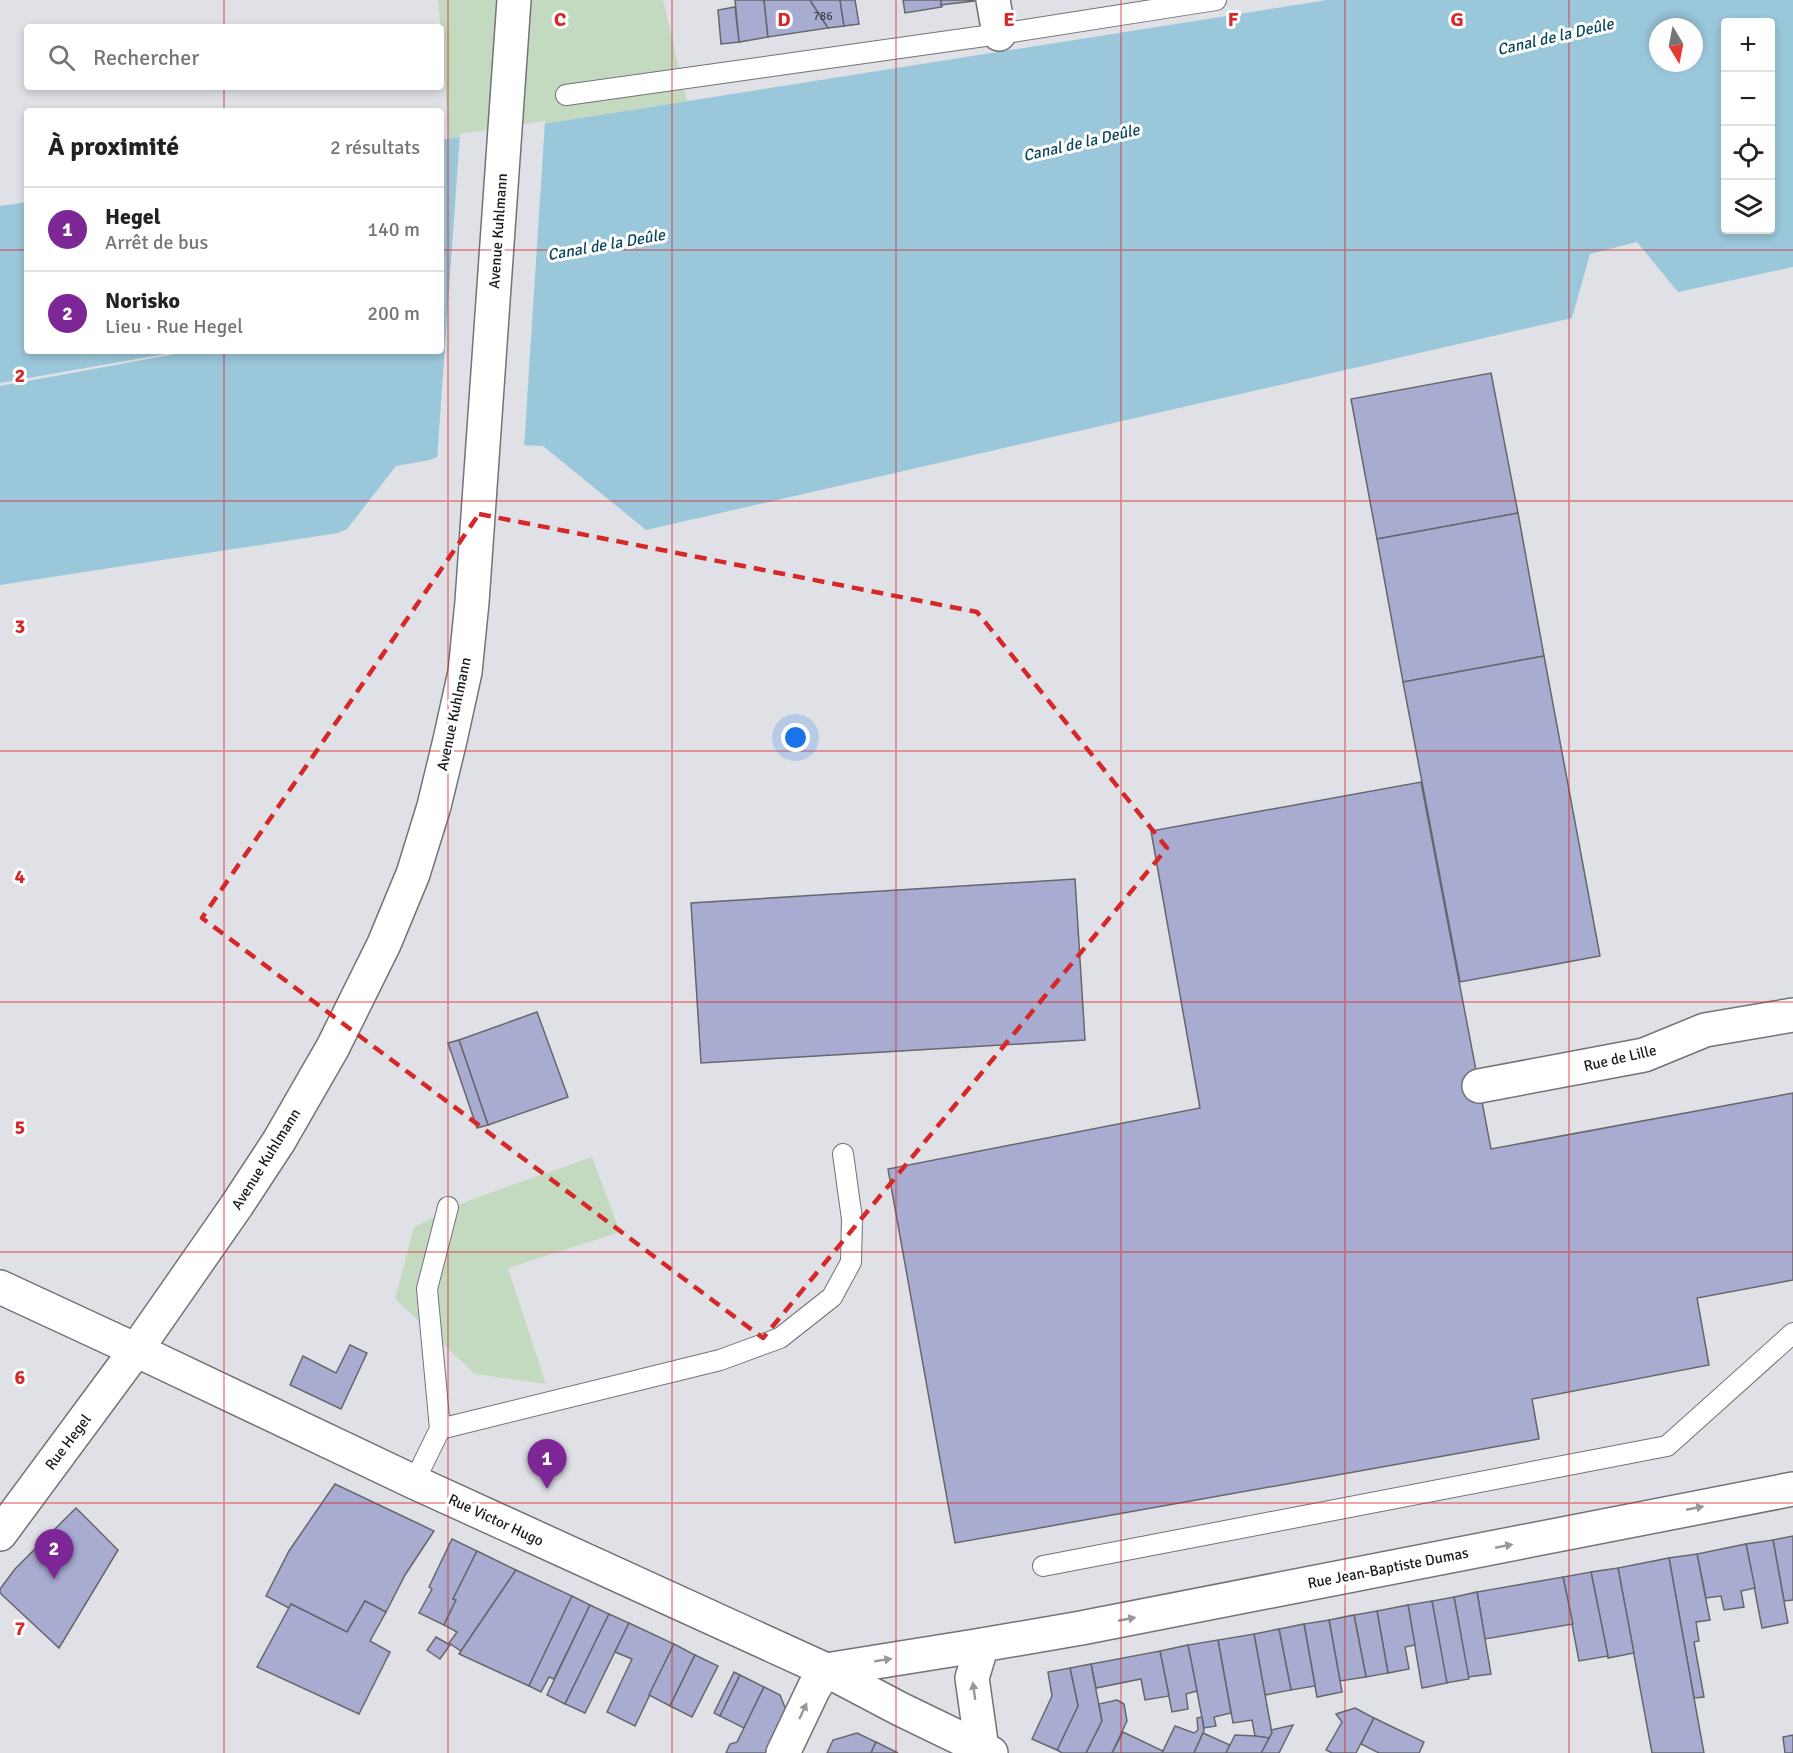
<!DOCTYPE html>
<html lang="fr">
<meta charset="utf-8">
<style>
:root{--surface:#fff;--page:#f2f2f2;--text:#222;--muted:#767676;--line:#e0e0e0;--accent:#7d2695}
body{margin:0;font-family:Signika,sans-serif;background:var(--page);color:var(--text)}
.controls{position:absolute;right:18px;top:18px;display:grid;overflow:hidden;border-radius:6px;box-shadow:0 3px 9px #0003}
.controls button{width:54px;height:54px;display:grid;place-items:center;padding:0;border:0;border-bottom:2px solid var(--line);background:var(--surface);color:var(--text);font:30px sans-serif}
.compass{position:absolute;left:1649px;top:18px;width:54px;height:54px;border-radius:50%;background:var(--surface);box-shadow:0 3px 9px #0003;rotate:170deg}
.you{position:absolute;left:796px;top:738px;width:21px;height:21px;margin:-15px;border:4px solid #fff;border-radius:50%;background:#1a73e8;box-shadow:0 0 0 9px #1a73e833}
.badge{display:grid;place-items:center;width:39px;height:39px;border-radius:50%;background:var(--accent);color:#fff;font-size:20px;font-weight:700}
.pin{position:absolute;translate:-50% -50px;filter:drop-shadow(0 2px 3px #0008)}
.pin::after{content:'';position:absolute;top:32px;width:21px;height:18px;background:inherit;clip-path:polygon(0 0,100% 0,50% 100%)}
.list{margin:0;padding:0;list-style:none}
h2{display:flex;justify-content:space-between;align-items:center;height:78px;margin:0;padding:0 24px;font-size:26px}
h2 small{font-size:20px;font-weight:400;color:var(--muted)}
.list li{display:grid;grid-template-columns:39px 1fr auto;gap:18px;align-items:center;box-sizing:border-box;height:84px;padding:0 24px;border-top:2px solid var(--line)}
.list b{display:block;font-size:22px;white-space:nowrap}
.list p{margin:0;font-size:20px;white-space:nowrap;color:var(--muted)}
.list em{font-size:20px;font-style:normal;color:var(--muted)}
.icon{flex:none;width:33px;height:33px;fill:none;stroke:currentColor;stroke-width:2;stroke-linecap:round;stroke-linejoin:round}
.map{position:relative;flex:none;width:1793px;height:1753px;overflow:hidden}
.search{position:absolute;background:var(--surface);box-shadow:0 3px 9px #0003;left:24px;top:24px;width:420px;height:66px;display:flex;align-items:center;gap:15px;box-sizing:border-box;padding:0 21px;border-radius:6px;color:var(--muted);font-size:22px}
.panel{position:absolute;background:var(--surface);box-shadow:0 3px 9px #0003;left:24px;top:108px;width:420px;height:246px;border-radius:6px}
.map>svg:first-child{display:block}
.green{fill:#c3dac1}
.water{fill:#9bc7da;fill-rule:evenodd}
.pier{fill:#e0e1e7}
.building{fill:#a8acd1;stroke:#66676c;stroke-width:1.5}
.lines{fill:none;stroke-linecap:round;stroke-linejoin:round}
.service-casing{stroke:#727378;stroke-width:22}
.minor-casing{stroke:#727378;stroke-width:36}
.tertiary-casing{stroke:#727378;stroke-width:36}
.service{stroke:#fff;stroke-width:20}
.minor{stroke:#fff;stroke-width:33}
.tertiary{stroke:#fff;stroke-width:33}
.oneway{fill:#98989a}
.marked{fill:none;stroke:#d62828;stroke-width:4.5;stroke-dasharray:12 8;stroke-linejoin:round}
.grid{fill:none;stroke:#d62828;stroke-width:1.5;stroke-opacity:0.55}
.labels{text-anchor:middle;stroke-width:6;stroke-linejoin:round;paint-order:stroke}
.number-label{font-size:12px;fill:#3e3f4b}
.street-label{font-size:15px;fill:#1b1b1e;stroke:#fff}
.water-label{font-size:16px;font-style:italic;fill:#0b485c;stroke:#fff}
.grid-label{font-size:20px;text-anchor:middle;font-weight:bold;fill:#d62828;stroke:#fff;stroke-width:6;stroke-linejoin:round;paint-order:stroke}
</style>
<div class="map">
<svg width="1793" height="1753" viewBox="0 0 1793 1753">
<rect width="100%" height="100%" fill="#e0e1e7"/>
<g class="green">
<polygon points="438,0 663,0 687,101 449,139"/>
<polygon points="592,1157 620,1232 508,1268 546,1384 475,1374 395,1299 414,1227 470,1200"/>
</g>
<g class="water">
<path d="M 1327,0 L 1793,0 L 1793,267 L 1678,292 L 1637,242 L 1590,254 L 1572,318 L 646,530 L 543,446 L 520,445 L 440,456 L 430,460 L 396,466 L 347,529 L 338,533 L 0,585 L 0,386 L 192,351 L 441,351 L 441,140 ZM 1726,22 L 1770,22 L 1770,230 L 1726,230 ZM 1658,27 L 1694,27 L 1694,63 L 1658,63 Z"/>
<polygon points="27,202 27,351 182,351 0,383 0,206"/>
</g>
<polygon class="pier" points="545,121 524,448 437,460 460,134"/>
<g class="building">
<polygon points="735,0 764,0 768,37 739,42"/>
<polygon points="764,0 810,0 828,28 768,37"/>
<polygon points="810,0 840,0 844,26 828,28"/>
<polygon points="840,0 855,0 859,24 844,26"/>
<polygon points="903,0 941,0 942,7 905,13"/>
<polygon points="941,0 974,0 974,1 941,5"/>
<polygon points="735,7 739,42 721,44 718,10"/>
<polygon points="1491,373 1518,513 1377,539 1351,399"/>
<polygon points="1518,513 1544,656 1403,682 1377,539"/>
<polygon points="1544,656 1600,956 1460,982 1403,682"/>
<polygon points="1421,782 1491,1149 1793,1093 1793,1280 1697,1298 1709,1365 1532,1399 1539,1439 955,1543 888,1169 1200,1108 1151,831"/>
<polygon points="1075,879 1085,1040 701,1063 691,903"/>
<polygon points="537,1012 568,1097 488,1125 459,1040"/>
<polygon points="459,1040 488,1125 477,1128 448,1043"/>
<polygon points="350,1345 367,1353 341,1409 290,1385 303,1356 336,1373"/>
<polygon points="335,1484 434,1531 405,1575 386,1612 365,1601 347,1632 291,1604 289,1608 266,1596 289,1551"/>
<polygon points="76,1508 118,1550 59,1648 0,1593 0,1589 15,1569"/>
<polygon points="1793,1536 1793,1600 1784,1601 1773,1540"/>
<polygon points="452,1539 477,1551 453,1599 456,1600 444,1625 419,1613 432,1589 429,1587"/>
<polygon points="1773,1540 1788,1623 1762,1628 1746,1544"/>
<polygon points="1746,1544 1755,1588 1741,1591 1744,1607 1724,1610 1721,1596 1706,1598 1697,1554"/>
<polygon points="477,1551 516,1570 461,1651 449,1643 457,1632 444,1625 456,1600 453,1599"/>
<polygon points="1697,1554 1710,1620 1696,1622 1699,1641 1694,1642 1704,1697 1694,1698 1669,1558"/>
<polygon points="1669,1558 1694,1698 1704,1753 1652,1753 1618,1568"/>
<polygon points="1618,1568 1634,1653 1608,1658 1591,1572"/>
<polygon points="516,1570 572,1596 529,1686 459,1654"/>
<polygon points="1591,1572 1608,1656 1579,1661 1563,1577"/>
<polygon points="1563,1577 1573,1624 1485,1639 1477,1592"/>
<polygon points="1477,1592 1491,1674 1468,1677 1454,1597"/>
<polygon points="572,1596 590,1605 554,1679 549,1677 541,1692 529,1686"/>
<polygon points="1454,1597 1469,1679 1446,1683 1432,1601"/>
<polygon points="365,1601 386,1612 370,1641 390,1652 359,1714 257,1667 291,1604 347,1632"/>
<polygon points="1432,1601 1447,1683 1422,1688 1408,1605"/>
<polygon points="590,1605 609,1614 565,1704 547,1695"/>
<polygon points="1408,1605 1415,1645 1405,1647 1409,1669 1388,1673 1377,1611"/>
<polygon points="1377,1611 1388,1673 1366,1677 1354,1615"/>
<polygon points="609,1614 629,1623 585,1713 565,1704"/>
<polygon points="1354,1615 1366,1677 1340,1681 1329,1620"/>
<polygon points="1329,1620 1342,1692 1317,1697 1304,1624"/>
<polygon points="629,1623 674,1644 635,1726 607,1712 632,1659 615,1652"/>
<polygon points="1304,1624 1315,1686 1291,1690 1279,1629"/>
<polygon points="1279,1629 1291,1690 1265,1695 1254,1634"/>
<polygon points="1254,1634 1272,1733 1269,1738 1255,1736 1252,1720 1233,1723 1218,1640"/>
<polygon points="436,1637 450,1645 440,1659 427,1650"/>
<polygon points="1218,1640 1231,1713 1214,1717 1216,1726 1204,1728 1188,1645"/>
<polygon points="674,1644 695,1655 670,1706 649,1695"/>
<polygon points="1188,1645 1197,1691 1186,1694 1188,1709 1172,1712 1160,1651"/>
<polygon points="1160,1651 1169,1696 1145,1700 1141,1679 1096,1688 1091,1664"/>
<polygon points="695,1655 718,1666 692,1717 670,1706"/>
<polygon points="1091,1664 1102,1721 1086,1753 1062,1753 1057,1750 1078,1706 1070,1668"/>
<polygon points="1070,1668 1078,1706 1057,1750 1032,1739 1052,1696 1048,1672"/>
<polygon points="734,1672 740,1675 720,1716 714,1713"/>
<polygon points="740,1675 764,1687 744,1728 720,1716"/>
<polygon points="764,1687 780,1695 786,1710 765,1753 726,1753 730,1744 737,1742"/>
<polygon points="1117,1700 1124,1704 1127,1721 1112,1753 1086,1753 1102,1721 1099,1704"/>
<polygon points="1355,1708 1374,1718 1356,1753 1332,1753 1326,1750 1342,1722 1336,1714"/>
<polygon points="1202,1717 1204,1731 1194,1753 1162,1753 1175,1726 1194,1733 1198,1730 1197,1718"/>
<polygon points="1374,1718 1424,1742 1419,1753 1379,1753 1361,1744"/>
<polygon points="1293,1725 1279,1753 1261,1753 1272,1733 1271,1730"/>
<polygon points="1123,1732 1163,1751 1162,1753 1112,1753"/>
<polygon points="857,1733 876,1742 871,1753 827,1753 833,1740"/>
<polygon points="1203,1733 1230,1745 1226,1753 1194,1753"/>
<polygon points="1235,1735 1255,1736 1269,1738 1261,1753 1226,1753"/>
<polygon points="1793,1735 1793,1753 1785,1753 1783,1737"/>
<polygon points="876,1742 898,1753 871,1753"/>
</g>
<g class="lines">
<defs>
<g id="service">
<polyline points="566,95 999,34 1216,0"/>
<polyline points="440,1429 720,1360 780,1338 832,1297 851,1262 852,1219 843,1154"/>
<polyline points="414,1482 440,1429 427,1289 448,1207"/>
<polyline points="1043,1566 1667,1446 1793,1333"/>
</g>
<g id="minor">
<polyline points="993,0 999,34"/>
<polyline points="1479,1086 1644,1055 1705,1030 1793,1015"/>
<polyline points="0,1287 136,1350"/>
<polyline points="982,1749 972,1678 982,1645 1081,1628 1793,1489"/>
<polyline points="783,1753 814,1688 826,1670 982,1645"/>
</g>
<g id="tertiary">
<polyline points="136,1350 414,1482 826,1670 900,1709 991,1753"/>
<polyline points="0,1534 136,1350 237,1205 279,1141 333,1047 384,944 413,874 434,806 450,740 465,672 472,602 514,0"/>
</g>
</defs>
<use href="#service" class="service-casing"/>
<use href="#minor" class="minor-casing"/>
<use href="#tertiary" class="tertiary-casing"/>
<use href="#service" class="service"/>
<use href="#minor" class="minor"/>
<use href="#tertiary" class="tertiary"/>
</g>
<defs><path id="oneway-solid" d="M-6-.8H1V-3.2L6.5 0L1 3.2V.8H-6Z" transform="scale(1.5)"/></defs>
<g class="oneway">
<use href="#oneway-solid" transform="translate(1695 1508) rotate(-11)"/>
<use href="#oneway-solid" transform="translate(1504 1546) rotate(-11)"/>
<use href="#oneway-solid" transform="translate(1127 1619) rotate(-11)"/>
<use href="#oneway-solid" transform="translate(883 1660) rotate(-9)"/>
<use href="#oneway-solid" transform="translate(974 1691) rotate(-98)"/>
<use href="#oneway-solid" transform="translate(803 1711) rotate(-65)"/>
</g>
<path class="marked" d="M 479,514 L 977,612 L 1167,848 L 763,1338 L 202,918 Z"/>
<path class="grid" d="M 224,0 L 224,27M 448,0 L 448,1753M 672,0 L 672,1753M 896,0 L 896,1753M 1121,0 L 1121,1753M 1345,0 L 1345,1753M 1569,0 L 1569,1753M 224,87 L 224,111M 0,250 L 27,250M 441,250 L 1793,250M 224,351 L 224,1753M 0,501 L 1793,501M 0,751 L 1793,751M 0,1002 L 1793,1002M 0,1252 L 1793,1252M 0,1503 L 1793,1503"/>
<g class="labels">
<g class="number-label">
<text x="823" y="20">786</text>
</g>
<g class="street-label">
<text transform="translate(498 231) rotate(-86)" y="5">Avenue Kuhlmann</text>
<text transform="translate(454 714) rotate(-78)" y="5">Avenue Kuhlmann</text>
<text transform="translate(1620 1058) rotate(-13)" y="5">Rue de Lille</text>
<text transform="translate(266 1159) rotate(-58)" y="5">Avenue Kuhlmann</text>
<text transform="translate(68 1442) rotate(-53)" y="5">Rue Hegel</text>
<text transform="translate(496 1520) rotate(25)" y="5">Rue Victor Hugo</text>
<text transform="translate(1388 1568) rotate(-11)" y="5">Rue Jean-Baptiste Dumas</text>
</g>
<g class="water-label">
<text transform="translate(1555 36) rotate(-13)" y="6">Canal de la Deûle</text>
<text transform="translate(1081 142) rotate(-13)" y="6">Canal de la Deûle</text>
<text transform="translate(606 244) rotate(-10)" y="6">Canal de la Deûle</text>
</g>
</g>
<g class="grid-label">
<text x="560" y="26">C</text>
<text x="784" y="26">D</text>
<text x="1009" y="26">E</text>
<text x="1233" y="26">F</text>
<text x="1457" y="26">G</text>
<text x="20" y="382">2</text>
<text x="20" y="633">3</text>
<text x="20" y="883">4</text>
<text x="20" y="1134">5</text>
<text x="20" y="1384">6</text>
<text x="20" y="1635">7</text>
</g>
</svg>
<div class="controls">
<button>+</button>
<button>−</button>
<button><svg class="icon" aria-label="locate" viewBox="0 0 24 24"><circle cx="12" cy="12" r="6"/><path d="M12 2v4M12 18v4M2 12h4M18 12h4"/></svg></button>
<button><svg class="icon" aria-label="layers" viewBox="0 0 24 24"><path d="M12 4l9 5-9 5-9-5zM3 14l9 5 9-5"/></svg></button>
</div>
<svg class="compass" viewBox="-18 -18 36 36"><path d="M0-13l5 13h-10z" fill="#e53935"/><path d="M0 13l5-13h-10z" fill="#767676"/></svg>
<div class="you"></div>
<div class="pin badge" style="left:547px;top:1489px">1</div>
<div class="pin badge" style="left:54px;top:1579px">2</div>
<div class="search"><svg class="icon" aria-label="search" viewBox="0 0 24 24"><circle cx="10" cy="10" r="6"/><path d="M15 15l6 6"/></svg>Rechercher</div>
<section class="panel">
<h2>À proximité<small>2 résultats</small></h2>
<ul class="list">
<li><span class="badge">1</span><div><b>Hegel</b><p>Arrêt de bus</p></div><em>140 m</em></li>
<li><span class="badge">2</span><div><b>Norisko</b><p>Lieu · Rue Hegel</p></div><em>200 m</em></li>
</ul>
</section>
</div>
